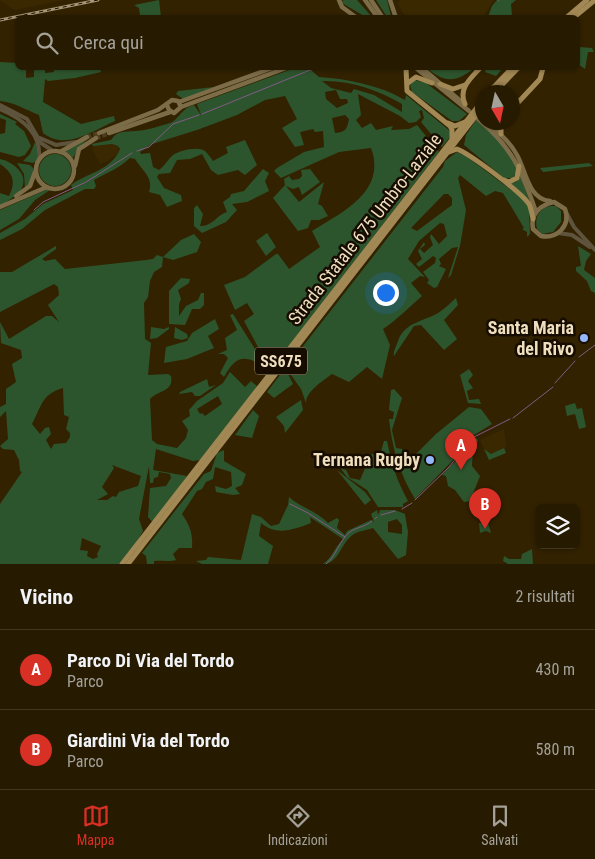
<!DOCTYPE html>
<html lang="it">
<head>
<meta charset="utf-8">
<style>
	body { margin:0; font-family:"Roboto Condensed",sans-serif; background:#2e230a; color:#f1f3f6 }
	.controls { position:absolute; right:15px; bottom:15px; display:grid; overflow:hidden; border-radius:8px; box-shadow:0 1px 4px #0004 }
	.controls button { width:45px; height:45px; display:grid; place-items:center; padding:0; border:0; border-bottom:1px solid #423822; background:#261a00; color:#f1f3f6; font:25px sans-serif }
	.compass { position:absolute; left:475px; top:85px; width:45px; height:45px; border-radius:50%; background:#261a00; box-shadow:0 1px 4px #0004; rotate:171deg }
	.you { position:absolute; left:385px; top:292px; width:18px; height:18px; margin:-12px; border:4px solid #fff; border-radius:50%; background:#1a73e8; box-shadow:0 0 0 8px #1a73e833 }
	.badge { display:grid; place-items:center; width:32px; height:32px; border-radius:50%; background:#d93025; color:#fff; font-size:16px; font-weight:700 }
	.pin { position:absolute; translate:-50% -41px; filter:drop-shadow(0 1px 2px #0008) }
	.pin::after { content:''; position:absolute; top:26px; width:18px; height:15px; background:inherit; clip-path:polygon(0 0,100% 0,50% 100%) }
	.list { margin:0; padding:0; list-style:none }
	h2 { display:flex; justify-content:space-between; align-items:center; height:65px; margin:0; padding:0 20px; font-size:21px }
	h2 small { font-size:16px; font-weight:400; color:#a4a199 }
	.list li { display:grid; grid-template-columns:32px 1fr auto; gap:15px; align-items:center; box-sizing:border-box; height:80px; padding:0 20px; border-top:1px solid #423822 }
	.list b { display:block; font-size:19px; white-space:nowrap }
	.list p { margin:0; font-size:16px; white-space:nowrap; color:#a4a199 }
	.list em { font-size:16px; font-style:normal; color:#a4a199 }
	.icon { flex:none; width:28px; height:28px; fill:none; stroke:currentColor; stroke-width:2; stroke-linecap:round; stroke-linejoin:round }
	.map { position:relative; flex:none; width:595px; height:564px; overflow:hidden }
	.search { position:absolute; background:#261a00; box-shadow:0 1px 4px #0004; left:15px; right:15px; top:15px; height:55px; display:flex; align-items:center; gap:12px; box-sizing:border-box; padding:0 18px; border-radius:8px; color:#a4a199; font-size:19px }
	.sheet { height:225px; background:#261a00 }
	nav { display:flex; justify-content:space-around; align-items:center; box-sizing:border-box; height:70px; border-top:1px solid #423822; background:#261a00; font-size:14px; color:#a4a199 }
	nav a { display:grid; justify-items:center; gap:2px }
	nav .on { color:#d93025 }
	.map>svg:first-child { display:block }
	.built { fill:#3a2800 }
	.green { fill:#2d552d; fill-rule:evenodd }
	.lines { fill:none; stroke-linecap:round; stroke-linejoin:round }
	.stream { stroke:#835b87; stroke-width:1 }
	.secondary-tunnel { stroke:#4e3e1d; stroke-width:4.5; stroke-dasharray:4.5 2; stroke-linecap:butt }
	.tertiary { stroke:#5e533c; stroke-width:4 }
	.secondary { stroke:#7d6c48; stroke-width:4.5 }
	.trunk { stroke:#a18854; stroke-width:5 }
	.rail-casing { stroke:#a69675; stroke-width:3 }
	.rail { stroke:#160d00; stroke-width:1; stroke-dasharray:4; stroke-linecap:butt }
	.poi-dot { fill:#94b7fd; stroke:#160d00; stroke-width:2 }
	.labels { text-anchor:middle; stroke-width:5; stroke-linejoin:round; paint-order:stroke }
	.shield { fill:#160d00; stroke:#afa086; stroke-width:1 }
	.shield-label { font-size:16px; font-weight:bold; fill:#f0dfbf }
	.street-label { font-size:18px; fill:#f0dfbf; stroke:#160d00 }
	.poi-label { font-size:18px; font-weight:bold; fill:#f0dfbf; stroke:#160d00; text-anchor:end }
</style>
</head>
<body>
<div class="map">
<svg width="595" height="564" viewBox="0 0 595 564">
	<rect width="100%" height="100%" fill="#322200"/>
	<g class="built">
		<path d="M 0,0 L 64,0 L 14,10 Z"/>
		<path d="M 400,0 L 494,0 L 482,18 L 405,17 L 398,4 Z"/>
		<path d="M 112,144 L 118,146 L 119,153 L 106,162 L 103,162 L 101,165 L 92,149 L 93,146 Z"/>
		<path d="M 504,429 L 506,446 L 499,452 L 491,454 L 484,449 L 480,440 Z"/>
	</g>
	<g class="green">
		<path d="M 159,0 L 161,17 L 140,15 L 139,8 L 134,5 Z"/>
		<path d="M 343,0 L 357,0 L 372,17 L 364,16 L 342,3 Z"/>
		<path d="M 376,0 L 387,0 L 391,16 L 387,17 Z"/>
		<path d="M 497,0 L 516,0 L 511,4 L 512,16 L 516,17 L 488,17 L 492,6 Z"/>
		<path d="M 579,47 L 592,48 L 594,52 L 588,52 L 585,69 L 578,64 Z"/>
		<path d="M 0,62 L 17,63 L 18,68 L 29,68 L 26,69 L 26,78 L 34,77 L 34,68 L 45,68 L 45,73 L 54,72 L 54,68 L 100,68 L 101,72 L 75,78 L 48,81 L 45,79 L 43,102 L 81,124 L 114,116 L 115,121 C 92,131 66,151 43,133 L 39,115 C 26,110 14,102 0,101 Z"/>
		<path d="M 295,68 L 312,68 L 312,71 L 319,77 C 348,79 379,85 405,100 L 406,95 L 450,131 L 450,137 L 442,147 L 421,122 L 424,118 L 422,110 L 419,111 L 421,117 L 416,122 L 409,123 L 400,116 L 358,94 L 361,115 L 356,120 L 362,128 L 371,123 L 376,130 L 393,126 L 391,130 L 409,129 L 417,125 L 439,152 L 279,359 L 258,347 L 244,321 L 254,314 L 247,303 L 235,310 L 224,285 L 245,277 L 276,254 L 278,254 L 289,269 L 320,247 L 312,231 C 343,212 387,191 371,148 L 339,152 L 281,178 L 274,171 L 277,168 L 304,152 L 324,147 L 323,131 L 315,132 L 313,129 L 300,132 L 304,145 L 295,147 L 282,128 L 297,119 L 285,96 L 265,100 L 237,115 L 197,130 L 152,144 L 140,152 L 141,154 L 150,153 L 153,167 L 159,170 C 165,166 168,159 173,155 C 180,150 198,146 205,151 C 208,154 211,158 213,161 L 228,153 L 226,147 L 245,140 L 257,165 L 245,175 L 238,170 L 218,175 L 211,170 L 202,154 L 190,159 L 177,160 L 170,173 L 159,174 L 157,177 L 164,188 L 181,195 L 182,201 L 167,207 L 160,195 L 149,192 C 154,177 142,171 135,159 L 130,158 C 118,169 108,172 94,180 L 96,186 L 94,189 L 85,189 L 45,210 L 22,229 L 0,240 L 0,233 L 25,219 L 43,204 L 73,190 L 71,185 C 87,173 112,170 120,149 L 118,146 L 112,144 L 93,146 L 92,144 L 111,140 C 117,130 125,132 135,131 C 145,131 160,126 170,123 C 180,119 180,109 194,105 L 201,115 L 197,104 ZM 322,81 C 350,80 378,90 402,104 L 402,112 L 374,95 L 354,89 L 351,93 L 331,88 ZM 336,90 L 340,99 L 347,99 L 348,103 L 337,108 L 326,99 L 325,92 ZM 345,115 L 349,119 C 347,129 346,132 335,133 L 332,118 Z"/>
		<path d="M 427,68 L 474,68 C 456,83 444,83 427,68 Z"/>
		<path d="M 486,68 L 503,68 L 496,76 L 485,72 Z"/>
		<path d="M 415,80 L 426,83 L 467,114 L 459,121 L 452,121 L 412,92 L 410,85 Z"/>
		<path d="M 214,87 L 183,99 L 176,94 L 178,91 Z"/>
		<path d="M 0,114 L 17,122 L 15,124 L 24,131 L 31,146 L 25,155 L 19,157 L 0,152 L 0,134 L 5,133 L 6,120 L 0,118 Z"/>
		<path d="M 476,120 C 492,133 512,150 517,171 L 513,178 L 504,178 L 464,145 L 466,135 Z"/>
		<path d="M 89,138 L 79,147 L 73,158 L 65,151 Z"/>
		<path d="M 35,142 L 38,149 L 37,161 L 33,163 L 23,161 L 30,154 Z"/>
		<path d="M 457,152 L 466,156 L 523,199 L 529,209 L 530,234 L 527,237 L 527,232 L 522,229 L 524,228 L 503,193 L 495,191 L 486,196 L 460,175 L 458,178 L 466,210 L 460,246 L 451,275 L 448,278 L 458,247 L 452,248 L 439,259 L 441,264 L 439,266 L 446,269 L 437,287 L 434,288 L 427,283 L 429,280 L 423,272 L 435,263 L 436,258 L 433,256 L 419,267 L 416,264 L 422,259 L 418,251 L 424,242 L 425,245 L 420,249 L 424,253 L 433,245 L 430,237 L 431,234 L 439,244 L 447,236 L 444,224 L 440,223 L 419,241 L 408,259 L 425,277 L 420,276 L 411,283 L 422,296 C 409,307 398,319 383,329 L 390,345 L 382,379 L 367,367 L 349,382 L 332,374 C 323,381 306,391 306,403 L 301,389 L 286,368 L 443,167 L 445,161 ZM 444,194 L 448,194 L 452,198 L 452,205 L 417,231 L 411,228 Z"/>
		<circle cx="55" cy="170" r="16"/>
		<path d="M 0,159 C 14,162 31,176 20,191 C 15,197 7,201 0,206 L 0,193 L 9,196 C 17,181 12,172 0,164 Z"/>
		<path d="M 17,163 L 30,165 L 34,169 L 30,184 L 25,188 L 24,174 Z"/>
		<path d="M 589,163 L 593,166 L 543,172 L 540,168 Z"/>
		<path d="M 263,169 L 269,173 L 265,181 L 269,191 L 247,202 L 232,204 L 237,210 L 226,222 L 202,233 L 194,226 L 194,208 L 197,205 L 203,214 L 200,226 C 214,226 216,215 227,212 L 223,202 L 230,197 L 231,194 L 244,191 Z"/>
		<path d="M 310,169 L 320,182 L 302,195 L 299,187 L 293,189 L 286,186 L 299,202 L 324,182 L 318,204 L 322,206 L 328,216 L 319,220 L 311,220 L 308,228 L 298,231 L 273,198 L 285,185 L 284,179 L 289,176 L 292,180 L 299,179 L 302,176 L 301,170 Z"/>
		<path d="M 521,176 L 530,203 L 509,184 L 516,182 Z"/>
		<path d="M 46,190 L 50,190 L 35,200 L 19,219 L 0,230 L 0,210 Z"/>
		<path d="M 550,206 L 556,206 L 561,211 L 561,222 L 553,232 L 542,234 L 537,229 C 534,217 539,209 550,206 Z"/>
		<path d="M 267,233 L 276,247 L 266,256 L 256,241 Z"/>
		<path d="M 194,234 L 201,242 L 197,252 L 173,260 L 163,257 L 162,267 L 154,272 L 150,281 L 148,297 L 144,303 L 145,339 L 151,343 L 148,375 L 168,374 L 171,376 C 174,392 159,390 150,399 L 152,440 L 157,444 L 177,448 L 186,438 L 188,430 L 182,421 L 190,416 L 189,410 L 197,401 L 223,383 L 230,372 L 245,387 L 251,381 L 258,387 L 200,460 L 193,461 L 156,449 L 153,470 L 187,476 L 154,524 L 148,517 L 150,488 L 166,486 L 171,478 L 170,474 L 159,472 L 158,477 L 154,478 L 153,483 L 150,483 L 149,466 L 139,519 L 143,531 L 134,547 L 119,564 L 0,564 L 0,504 L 22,472 L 20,471 L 19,460 L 14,450 L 3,449 L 0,446 L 8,439 L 6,411 L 0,417 L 0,407 L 6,404 L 6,389 L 16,382 L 12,364 L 22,358 L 21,350 L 1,343 L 0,322 L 9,339 L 46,316 L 52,316 L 59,322 L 48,305 L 59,295 L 58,287 L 54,284 L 0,312 L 0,272 L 12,272 L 56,246 L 56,249 L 42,259 L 45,261 L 55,259 L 65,269 L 146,260 L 153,259 L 157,255 L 163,257 L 181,240 ZM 63,388 L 64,415 L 69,417 L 66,429 L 70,433 L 70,437 L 66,443 L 54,444 L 51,449 L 46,440 L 51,434 L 49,427 L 45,428 L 40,434 L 32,424 C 41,408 41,394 63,388 ZM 218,396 L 222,404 L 205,416 L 202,413 L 200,414 L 197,409 ZM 112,465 L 141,476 L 138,486 L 119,492 L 116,497 L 113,496 L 107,500 L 97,500 L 108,494 L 102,487 L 114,468 ZM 82,538 L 101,546 L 97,554 L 98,557 L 93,559 L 87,556 L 88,551 L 80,550 Z"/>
		<path d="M 578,246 L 591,254 L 586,261 L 584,270 L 595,278 L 595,293 L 591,291 L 587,281 L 576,271 L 576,267 L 581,266 Z"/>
		<path d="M 181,278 L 190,279 L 189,283 L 178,290 L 181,299 L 179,304 L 179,316 L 186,306 L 198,300 L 201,293 L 204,293 L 204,305 L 200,309 L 192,309 L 185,325 L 169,324 L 169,291 Z"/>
		<path d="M 456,298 L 458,305 L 444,320 L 457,339 L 444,350 L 421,325 L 414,326 L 394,356 C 393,351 396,347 398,341 C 405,321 425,322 441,311 C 447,307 451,302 456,298 Z"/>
		<path d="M 233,314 L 255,349 L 274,364 L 270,369 C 247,357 238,351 224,377 L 220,373 L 228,358 L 224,354 L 218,354 L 227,350 L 225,338 L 237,330 L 230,315 Z"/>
		<path d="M 215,319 L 219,329 L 208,336 L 214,348 L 187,359 L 164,363 L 166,347 L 187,341 L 192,333 Z"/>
		<path d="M 151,327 L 164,329 L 169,327 L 169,329 L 157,338 L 150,339 Z"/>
		<path d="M 175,327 L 187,334 L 188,338 L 182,340 L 174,338 Z"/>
		<path d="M 469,369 L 473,375 L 468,381 L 473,388 L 467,391 L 469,400 L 479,399 L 481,404 L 468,403 L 460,375 Z"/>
		<path d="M 283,371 L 288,374 L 293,384 L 274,398 L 267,392 Z"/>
		<path d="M 207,379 L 209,387 L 216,385 L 200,396 L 195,396 L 192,392 L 179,394 L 180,392 Z"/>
		<path d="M 394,389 L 402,398 L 392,430 L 396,448 L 402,449 L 410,460 L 436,434 L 469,407 L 481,409 L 492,424 L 474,435 L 457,456 L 415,499 C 400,475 392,448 389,419 L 393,419 L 394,412 L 389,410 L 391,390 Z"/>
		<path d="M 301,400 L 303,410 L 285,433 L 284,426 L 276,417 Z"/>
		<path d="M 575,403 L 577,409 L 582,408 L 586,427 L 579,429 L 575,414 L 567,416 L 565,406 Z"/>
		<path d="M 253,410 L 259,416 L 252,438 L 235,435 Z"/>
		<path d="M 477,438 L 478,441 L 473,449 L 472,466 L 480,476 L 470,501 L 464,502 L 455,490 L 448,486 L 446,476 L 442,475 Z"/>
		<path d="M 384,441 L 387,441 C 392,465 396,479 408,501 L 403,504 L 403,507 L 378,507 L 367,490 L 347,477 L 336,462 L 338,456 L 343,469 L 346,470 L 350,478 L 360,480 L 367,464 L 353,465 L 350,460 L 368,454 L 380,455 Z"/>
		<path d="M 504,448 L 506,453 L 489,460 L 484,449 L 491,454 Z"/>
		<path d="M 224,450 L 224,461 L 246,474 L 242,485 L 235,488 L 240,494 L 233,495 L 216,492 L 215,486 L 226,489 L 232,486 L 231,472 L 215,467 L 213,479 L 206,482 L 202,489 L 197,491 L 182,514 C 190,526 193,533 192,548 L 179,548 L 173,554 L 176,560 C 168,562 161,560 154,561 L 154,564 L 147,564 L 146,556 L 142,553 L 204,474 L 211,471 L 217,453 Z"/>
		<path d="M 337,470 L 365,492 L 371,500 L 365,505 Z"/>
		<path d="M 289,497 C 300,507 318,512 328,523 L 337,518 L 339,520 L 337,528 L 345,535 L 347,531 L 371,520 L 374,522 L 371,514 L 377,510 L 378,515 L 380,510 L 395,510 L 405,514 L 408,532 L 406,555 L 398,559 L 373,528 C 367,530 359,531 354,534 C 340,543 339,564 323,564 C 332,558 335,547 343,539 L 310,517 L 311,523 C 292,530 277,536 261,523 L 259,536 L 273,546 L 268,564 L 202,564 L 196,561 L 206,560 L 208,557 L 241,560 L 252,514 L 261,517 L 271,526 L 279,524 L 288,505 ZM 397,519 L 402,525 L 402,534 L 388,532 L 388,522 Z"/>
		<path d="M 479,523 L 488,523 L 491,533 L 486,531 L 480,533 Z"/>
		<path d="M 532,549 L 533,564 L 508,564 L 503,561 L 504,556 L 509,559 L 521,559 L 522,554 Z"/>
	</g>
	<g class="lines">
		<g class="stream">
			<path d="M 498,0 L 499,0"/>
			<path d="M 202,114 L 315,68"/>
			<path d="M 137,151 L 149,147 L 173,124 L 199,115"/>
			<path d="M 34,210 L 43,202 L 86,182 L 132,153"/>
			<path d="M 579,357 L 595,345"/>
			<path d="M 555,383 L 575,361"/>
			<path d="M 513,418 L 553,387"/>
			<path d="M 415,500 L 449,467 L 472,438 L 510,419"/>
			<path d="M 290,504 L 308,513 L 345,537"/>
			<path d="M 402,509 L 412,503"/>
			<path d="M 381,515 L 395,511"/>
			<path d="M 375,519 L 377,517"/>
			<path d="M 326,564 C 335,558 340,539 350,532 C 357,527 365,527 372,521"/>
		</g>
		<g class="secondary-tunnel">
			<path d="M 87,137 L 99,133"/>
			<path d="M 96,138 L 109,133"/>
		</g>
		<g class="tertiary">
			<path d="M 0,105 L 27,119 L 41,143 L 53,151"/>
			<path d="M 0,109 C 22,118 42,134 39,160"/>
			<path d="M 40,138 L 56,145 L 76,142"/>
			<path d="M 567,214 L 574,227 L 595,250"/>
			<path d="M 558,233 L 572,235 L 590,247"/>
		</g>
		<g class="secondary">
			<path d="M 339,0 L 342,7 L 357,18"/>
			<path d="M 365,0 L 378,18"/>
			<path d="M 371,0 L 383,18"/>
			<path d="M 390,0 L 396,18"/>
			<path d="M 416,68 L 469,111"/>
			<path d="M 422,68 L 464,104"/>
			<path d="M 179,102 L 272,68"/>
			<path d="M 181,107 L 286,68"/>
			<path d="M 480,116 L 482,119"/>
			<path d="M 478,119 C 512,147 522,171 536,212"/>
			<path d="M 493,128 C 502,135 511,144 517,155 C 526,171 528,199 550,201"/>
			<path d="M 99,133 L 158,110 L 172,100 L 178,101 L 181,107 L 174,113 L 169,110 L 167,105"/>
			<path d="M 109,133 L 170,112"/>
			<circle cx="55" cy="170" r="19"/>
			<path d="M 60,152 L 87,137"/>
			<path d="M 75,166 L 79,149 L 96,138"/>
			<path d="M 16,196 L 30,186 L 35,172"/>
			<path d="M 554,202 L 565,209 C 571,226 557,239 541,236 L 533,229 C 530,214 540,205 554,202 Z"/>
			<path d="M 0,207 L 47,187"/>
		</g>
		<g class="trunk">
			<path d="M 566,18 L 587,0"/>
			<path d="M 573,18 L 595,0"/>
			<path d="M 406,68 L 407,91 L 450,126 L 452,130 L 452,138"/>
			<path d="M 408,83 L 416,77 L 432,83"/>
			<path d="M 440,84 L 453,89 L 465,85"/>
			<path d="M 489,92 L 512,68"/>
			<path d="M 495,92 L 518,68"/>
			<path d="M 465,104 C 458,89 470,79 480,68"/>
			<path d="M 512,109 L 540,79 L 543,68"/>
			<path d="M 489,122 L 493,124 L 500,123"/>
			<path d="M 501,122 L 501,134"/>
			<path d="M 448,123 L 455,126 L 465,122"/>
			<path d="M 449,152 L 457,149 C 470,154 521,192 529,204 C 531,208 532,214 533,219"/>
			<path d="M 504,180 L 509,182 L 517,178 L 519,166"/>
			<path d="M 122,564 L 482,101"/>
			<path d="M 128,564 L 482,108"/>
		</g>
		<g class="rail-casing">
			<path id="rail" d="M 0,20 L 98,0"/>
		</g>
		<use href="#rail" class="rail"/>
	</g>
	<g class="poi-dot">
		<circle cx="584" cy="338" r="5"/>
		<circle cx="430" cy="460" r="5"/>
	</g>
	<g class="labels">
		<rect class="shield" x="255" y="347.5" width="52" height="27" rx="4"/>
		<g class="shield-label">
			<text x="281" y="367">SS675</text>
		</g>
		<g class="street-label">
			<text transform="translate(365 229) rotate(-52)" y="6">Strada Statale 675 Umbro-Laziale</text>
		</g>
		<g class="poi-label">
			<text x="574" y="334">Santa Maria<tspan x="574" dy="21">del Rivo</tspan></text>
			<text x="420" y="466">Ternana Rugby</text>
		</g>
	</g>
</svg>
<div class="controls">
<button><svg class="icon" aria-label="layers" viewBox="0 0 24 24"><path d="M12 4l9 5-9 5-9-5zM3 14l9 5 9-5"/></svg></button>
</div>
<svg class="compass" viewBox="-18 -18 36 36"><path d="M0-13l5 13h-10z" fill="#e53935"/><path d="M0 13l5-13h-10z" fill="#a4a199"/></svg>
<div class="you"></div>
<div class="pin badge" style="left:461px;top:470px">A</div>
<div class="pin badge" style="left:485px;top:529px">B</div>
<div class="search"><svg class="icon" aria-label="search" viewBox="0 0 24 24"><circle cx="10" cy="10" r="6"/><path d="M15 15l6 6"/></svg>Cerca qui</div>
</div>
<section class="sheet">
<h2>Vicino<small>2 risultati</small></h2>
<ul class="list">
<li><span class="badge">A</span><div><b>Parco Di Via del Tordo</b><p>Parco</p></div><em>430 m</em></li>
<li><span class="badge">B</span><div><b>Giardini Via del Tordo</b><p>Parco</p></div><em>580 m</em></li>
</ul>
</section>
<nav>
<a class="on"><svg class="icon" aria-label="map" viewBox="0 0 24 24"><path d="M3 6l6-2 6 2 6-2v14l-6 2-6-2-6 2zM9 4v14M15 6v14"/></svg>Mappa</a>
<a><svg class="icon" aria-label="directions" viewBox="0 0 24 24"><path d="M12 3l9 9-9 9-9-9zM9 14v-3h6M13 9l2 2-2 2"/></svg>Indicazioni</a>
<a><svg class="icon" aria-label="saved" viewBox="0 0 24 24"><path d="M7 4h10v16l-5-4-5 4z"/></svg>Salvati</a>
</nav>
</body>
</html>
